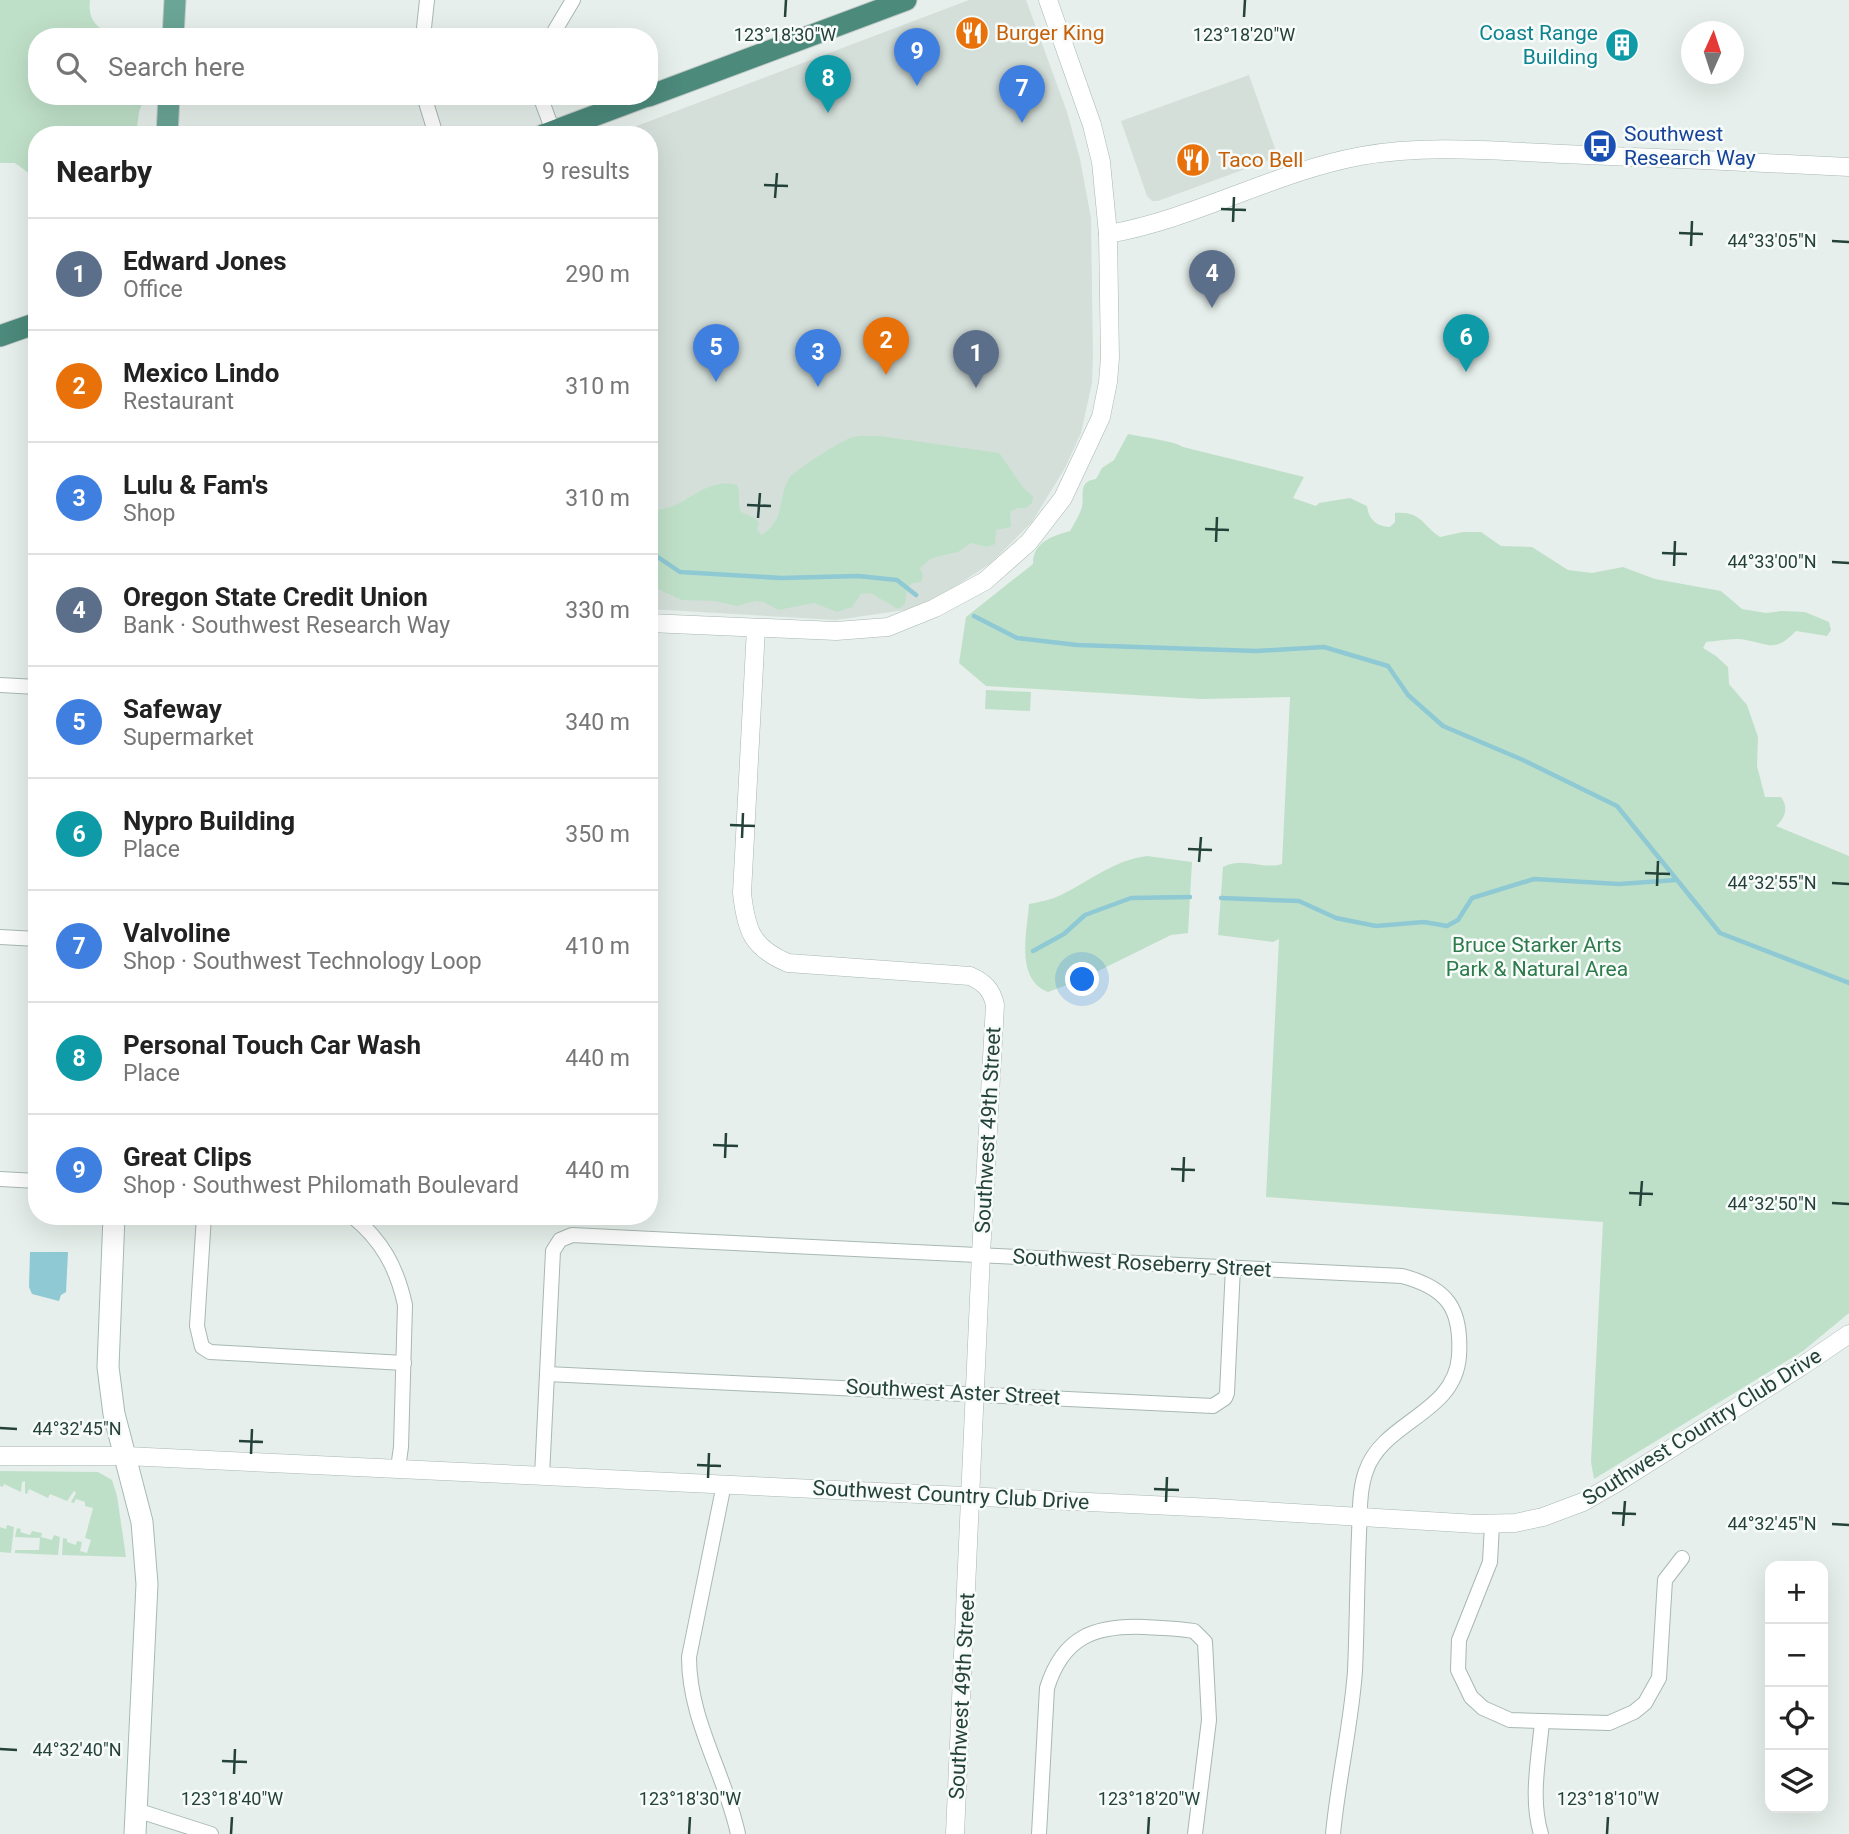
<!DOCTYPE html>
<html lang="en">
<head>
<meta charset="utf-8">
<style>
	body { margin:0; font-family:Roboto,sans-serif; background:#f2f2f2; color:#222 }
	.controls { position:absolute; right:21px; bottom:21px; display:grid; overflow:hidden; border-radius:14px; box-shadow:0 7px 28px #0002 }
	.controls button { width:63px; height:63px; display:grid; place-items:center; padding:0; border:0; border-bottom:2px solid #e0e0e0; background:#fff; color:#222; font:35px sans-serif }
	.compass { position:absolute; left:1681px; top:21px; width:63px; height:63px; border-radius:50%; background:#fff; box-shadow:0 7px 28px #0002; rotate:3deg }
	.you { position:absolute; left:1083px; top:980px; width:24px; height:24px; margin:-18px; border:5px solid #fff; border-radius:50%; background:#1a73e8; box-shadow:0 0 0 10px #1a73e833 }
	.badge { display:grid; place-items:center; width:46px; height:46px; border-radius:50%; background:#db2777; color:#fff; font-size:23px; font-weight:700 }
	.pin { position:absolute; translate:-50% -58px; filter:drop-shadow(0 2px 4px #0008) }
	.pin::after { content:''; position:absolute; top:37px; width:24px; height:21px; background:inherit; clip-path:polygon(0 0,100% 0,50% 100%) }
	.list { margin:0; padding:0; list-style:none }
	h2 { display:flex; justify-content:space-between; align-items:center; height:91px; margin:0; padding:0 28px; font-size:30px }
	h2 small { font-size:23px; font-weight:400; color:#767676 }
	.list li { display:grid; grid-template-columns:46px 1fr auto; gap:21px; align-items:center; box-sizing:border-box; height:112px; padding:0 28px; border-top:2px solid #e0e0e0 }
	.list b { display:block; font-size:26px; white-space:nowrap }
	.list p { margin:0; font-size:23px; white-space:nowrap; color:#767676 }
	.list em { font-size:23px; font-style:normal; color:#767676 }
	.icon { flex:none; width:38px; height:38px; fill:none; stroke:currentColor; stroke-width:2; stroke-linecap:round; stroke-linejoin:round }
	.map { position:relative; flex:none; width:1849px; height:1834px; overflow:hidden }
	.search { position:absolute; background:#fff; box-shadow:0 7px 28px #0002; left:28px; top:28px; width:630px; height:77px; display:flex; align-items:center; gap:18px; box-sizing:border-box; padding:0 24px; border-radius:28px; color:#767676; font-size:26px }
	.panel { position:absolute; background:#fff; box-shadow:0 7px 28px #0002; left:28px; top:126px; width:630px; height:1099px; border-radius:28px }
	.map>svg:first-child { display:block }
	.built { fill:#d4dfda }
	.green { fill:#bfe0c8 }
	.water { fill:#8ec9d4 }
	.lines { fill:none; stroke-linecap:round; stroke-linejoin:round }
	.stream { stroke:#8ec9d4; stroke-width:4.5 }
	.minor-casing { stroke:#a8b8b2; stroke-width:16 }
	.tertiary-casing { stroke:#a8b8b2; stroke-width:19 }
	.secondary-casing { stroke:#a4bbb3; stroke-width:23 }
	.primary-casing { stroke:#c2cac8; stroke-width:23 }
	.trunk-casing { stroke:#c2cac8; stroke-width:23 }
	.minor { stroke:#fff; stroke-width:14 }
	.tertiary { stroke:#fff; stroke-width:18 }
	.secondary { stroke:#fff; stroke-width:21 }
	.primary { stroke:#6aa596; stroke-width:21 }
	.trunk { stroke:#4c8a7c; stroke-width:21 }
	.ticks { fill:none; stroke:#24423a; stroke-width:2.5 }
	.labels { text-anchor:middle; stroke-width:5; stroke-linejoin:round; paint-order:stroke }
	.food-label { font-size:21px; fill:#c56008; stroke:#f7fbf9; text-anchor:start }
	.culture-label { font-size:21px; fill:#0d838f; stroke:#f7fbf9; text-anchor:end }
	.transit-label { font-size:21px; fill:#164399; stroke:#f7fbf9; text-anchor:start }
	.park-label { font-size:21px; fill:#2d7a4b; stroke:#f7fbf9 }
	.street-label { font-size:21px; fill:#24423a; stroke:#f7fbf9 }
	.ticks-label { font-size:18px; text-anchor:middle; fill:#24423a; stroke:#f7fbf9; stroke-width:5; stroke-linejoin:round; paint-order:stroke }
</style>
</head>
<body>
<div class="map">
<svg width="1849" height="1834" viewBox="0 0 1849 1834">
	<rect width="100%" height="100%" fill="#e6efeb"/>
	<g class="built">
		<path d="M 969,0 L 1026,0 L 1067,112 L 1080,159 L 1091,218 L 1093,357 L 1092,383 L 1081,433 L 1065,468 L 1032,522 L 991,563 L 944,594 L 905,610 L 836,620 L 649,609 L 649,135 L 613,135 Z"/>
		<path d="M 1249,75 L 1277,154 L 1272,155 L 1267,161 L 1158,201 L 1152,201 L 1147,196 L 1121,121 Z"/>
	</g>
	<g class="green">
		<path d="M 0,0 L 90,0 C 87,26 103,32 126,37 L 37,37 L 37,96 L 145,96 L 139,112 L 136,135 L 37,135 L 37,179 L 15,163 L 0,163 Z"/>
		<path d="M 1128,434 C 1142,437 1174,441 1183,447 L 1304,477 L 1293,498 L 1316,506 L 1319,503 L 1350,498 L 1367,506 C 1369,520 1376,526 1390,527 L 1395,522 L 1395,513 C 1421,511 1421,524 1440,537 L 1463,532 L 1481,532 L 1501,546 L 1532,547 L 1568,570 L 1592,573 L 1623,567 L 1655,579 L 1721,591 L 1742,609 L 1766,613 L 1781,611 L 1805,612 L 1829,622 L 1831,630 L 1827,636 L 1796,631 C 1775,652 1772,645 1746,640 C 1734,637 1719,641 1706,642 L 1703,648 L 1716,656 L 1728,667 L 1729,684 L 1747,705 L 1758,737 L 1757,766 L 1765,797 L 1781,797 C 1789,808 1785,818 1776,826 L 1849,856 L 1849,1313 L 1803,1351 L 1594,1479 L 1591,1462 L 1603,1222 L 1266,1197 L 1279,939 L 1273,942 L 1218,935 L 1223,867 C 1242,856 1263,870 1282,864 L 1290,697 L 1201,699 L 986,686 L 959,663 L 966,617 L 1033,564 C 1033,542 1052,536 1070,531 C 1074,524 1078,517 1081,510 C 1086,496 1076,482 1096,479 L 1102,468 L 1114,460 Z"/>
		<path d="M 880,436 L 999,453 C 1008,464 1022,490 1033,496 L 1032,503 L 1026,508 L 1018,508 L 1010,512 L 1011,527 L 996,530 L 995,544 L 987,547 L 971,543 L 958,552 L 932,558 L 920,568 L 923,575 L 921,582 L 913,583 L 907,588 L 905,604 L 898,609 L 870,593 L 861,594 L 852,607 L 837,612 L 814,603 L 778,610 L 764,602 L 755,601 L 737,606 L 714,601 L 682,600 L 649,585 L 649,509 C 682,515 702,475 737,485 C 742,495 736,502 741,512 L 753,517 L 759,522 L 757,529 L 761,535 C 786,520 777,500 789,478 C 794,471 843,439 853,437 C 861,435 871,436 880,436 Z"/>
		<path d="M 986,690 L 1031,692 L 1030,711 L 985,709 Z"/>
		<path d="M 1147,856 L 1192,862 L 1188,933 L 1171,935 L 1080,980 L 1048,992 C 1015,979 1027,933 1029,904 C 1039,902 1051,900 1061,895 C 1090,881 1114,860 1147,856 Z"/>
		<path d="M 0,1471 L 98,1472 L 112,1480 L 117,1496 L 126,1557 L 62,1555 L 63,1538 L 67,1539 L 67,1542 L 76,1545 L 77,1541 L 82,1542 L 80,1551 L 87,1553 L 91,1540 L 85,1538 L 93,1508 L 85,1506 L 85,1502 L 76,1499 L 74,1503 L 71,1502 L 76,1493 L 74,1491 L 67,1501 L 50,1494 L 48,1498 L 29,1489 L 27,1494 L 25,1493 L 25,1481 L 22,1482 L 21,1492 L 4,1484 L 3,1487 L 0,1486 Z"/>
		<path d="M 7,1525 L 14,1527 L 11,1553 L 0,1552 L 0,1527 L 6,1529 Z"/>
		<path d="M 17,1528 L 21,1529 L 20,1532 L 30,1535 L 32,1531 L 42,1533 L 41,1537 L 52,1540 L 54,1535 L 60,1537 L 58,1555 L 15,1553 L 15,1550 L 39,1550 L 40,1538 L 15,1537 Z"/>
	</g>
	<path class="water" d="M 30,1252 L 68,1252 L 66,1292 L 61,1295 L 59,1301 L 32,1294 L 29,1287 Z"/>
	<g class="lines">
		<g class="stream">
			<path d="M 649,551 L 680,572 L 781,578 L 858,576 L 897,580 L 916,595"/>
			<path d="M 974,616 L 1017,638 L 1077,645 L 1257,651 L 1324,647 L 1388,666 L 1408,695 L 1443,726 L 1523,760 L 1617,806 L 1720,933 L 1849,983"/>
			<path d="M 1221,898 L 1299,901 L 1336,918 L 1376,926 L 1424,922 L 1447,926 L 1458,920 L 1472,898 L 1534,879 L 1619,884 L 1676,880"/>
			<path d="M 1033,951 L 1064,934 L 1085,915 L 1131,898 L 1190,897"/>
		</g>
		<g class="minor-casing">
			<g id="minor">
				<path d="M 423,37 L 427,0"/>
				<path d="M 551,37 L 573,0"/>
				<path d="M 424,96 L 436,135"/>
				<path d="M 540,96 L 553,131"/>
				<path d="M 0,685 L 37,687"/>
				<path d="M 0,937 L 37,939"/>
				<path d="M 0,1179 L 37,1181"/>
				<path d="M 204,1216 L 197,1326 L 202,1347 L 210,1352 L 404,1363"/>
				<path d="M 352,1216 C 382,1240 397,1268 405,1305 L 401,1447 L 398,1468"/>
				<path d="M 547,1374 L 1213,1406 L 1225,1398 L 1227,1393 L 1233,1267"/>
				<path d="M 542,1476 L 553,1251 L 560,1240 L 572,1235 L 1402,1276 C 1447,1288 1462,1308 1459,1356 C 1455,1414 1383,1421 1366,1471 C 1359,1490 1360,1513 1359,1534 C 1357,1580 1357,1626 1355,1671 C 1351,1726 1338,1780 1333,1834"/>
				<path d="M 724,1484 L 689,1657 C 689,1721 725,1773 738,1834"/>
				<path d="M 1492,1524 L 1490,1562 L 1459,1640 L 1458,1670 L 1471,1697 L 1483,1708 L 1510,1720 L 1609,1723 L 1634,1712 L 1645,1703 L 1659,1678 L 1665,1580 L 1682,1558"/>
				<path d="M 136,1810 L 211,1834"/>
				<path d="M 1039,1834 L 1047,1688 C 1063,1637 1094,1625 1145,1627 C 1161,1628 1178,1628 1194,1631 L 1205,1642 L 1209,1720 L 1195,1834"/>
				<path d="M 1541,1834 C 1530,1798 1539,1758 1542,1721"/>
			</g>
		</g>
		<g class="tertiary-casing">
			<g id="tertiary">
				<path d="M 1108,234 C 1195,219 1274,172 1361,156 C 1427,144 1496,151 1563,154 C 1658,158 1754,162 1849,167"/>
				<path d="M 649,623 L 836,631 L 888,627 L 935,608 L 985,581 L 1029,542 L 1063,498 L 1101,417 L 1108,382 L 1110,358 L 1108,234 L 1101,162 L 1092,125 L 1048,0"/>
				<path d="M 756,628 L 742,893 C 746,930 752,948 788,963 L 970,976 C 984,982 992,990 995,1005 L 981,1254 L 955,1834"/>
				<path d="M 0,1456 L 126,1456 L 1214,1508 L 1477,1524 L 1515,1523 L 1543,1517 L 1583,1502 L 1618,1482 L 1802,1366 L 1849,1334"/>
			</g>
		</g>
		<g class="secondary-casing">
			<path id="secondary" d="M 114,1216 L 108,1367 L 114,1414 L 142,1522 L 147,1584 L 135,1834"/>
		</g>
		<g class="primary-casing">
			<g id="primary">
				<path d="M 173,37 L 175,0"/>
				<path d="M 167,135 L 169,96"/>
			</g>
		</g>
		<g class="trunk-casing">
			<g id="trunk">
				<path d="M 649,96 L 906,0"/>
				<path d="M 543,135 L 647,96"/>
				<path d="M 0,336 L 37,323"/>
			</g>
		</g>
		<use href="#minor" class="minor"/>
		<use href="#tertiary" class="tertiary"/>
		<use href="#secondary" class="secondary"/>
		<use href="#primary" class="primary"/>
		<use href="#trunk" class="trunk"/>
	</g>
	<path class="ticks" d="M 785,17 L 786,0M 1244,17 L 1245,0M 764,185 L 788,186M 775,198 L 777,173M 1221,209 L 1246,210M 1233,222 L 1234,197M 1679,233 L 1703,234M 1832,241 L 1849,242M 1691,246 L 1692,221M 747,505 L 771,506M 758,518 L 760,493M 1205,529 L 1229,530M 1216,542 L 1217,517M 1662,553 L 1687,554M 1832,562 L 1849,563M 1674,566 L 1675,541M 730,825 L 755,826M 742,838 L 743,813M 1188,849 L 1212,850M 1199,862 L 1201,837M 1645,873 L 1670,874M 1832,883 L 1849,884M 1657,886 L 1658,861M 713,1145 L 738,1146M 725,1158 L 726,1133M 1171,1169 L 1195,1170M 1183,1182 L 1184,1157M 1629,1193 L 1653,1194M 1832,1203 L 1849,1204M 1640,1206 L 1642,1181M 0,1428 L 17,1429M 239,1441 L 263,1442M 251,1454 L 252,1429M 697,1465 L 721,1466M 708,1478 L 709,1453M 1154,1489 L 1179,1490M 1166,1502 L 1167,1477M 1612,1513 L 1636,1514M 1832,1524 L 1849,1525M 1623,1526 L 1625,1501M 0,1749 L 17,1750M 222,1761 L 247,1762M 234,1774 L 235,1749M 231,1834 L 232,1817M 689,1834 L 690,1817M 1148,1834 L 1149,1817M 1607,1834 L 1608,1817"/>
	<defs>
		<g id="restaurant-disc" transform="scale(1.75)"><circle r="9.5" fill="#e8710a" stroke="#f7fbf9"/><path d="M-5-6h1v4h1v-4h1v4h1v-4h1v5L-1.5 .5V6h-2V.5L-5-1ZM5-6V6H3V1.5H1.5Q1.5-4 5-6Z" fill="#fff"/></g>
		<g id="building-disc" transform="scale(1.75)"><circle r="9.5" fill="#0f9aa8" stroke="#f7fbf9"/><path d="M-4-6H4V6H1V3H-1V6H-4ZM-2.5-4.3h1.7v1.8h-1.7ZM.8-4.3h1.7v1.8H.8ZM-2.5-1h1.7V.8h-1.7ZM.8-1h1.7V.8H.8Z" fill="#fff"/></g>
		<g id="bus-disc" transform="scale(1.75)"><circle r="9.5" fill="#1a4fb4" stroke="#f7fbf9"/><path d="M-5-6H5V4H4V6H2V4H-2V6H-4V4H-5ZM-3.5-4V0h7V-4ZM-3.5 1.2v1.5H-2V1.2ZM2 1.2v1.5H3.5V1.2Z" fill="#fff"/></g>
	</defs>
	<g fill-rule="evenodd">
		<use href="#restaurant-disc" x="972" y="33"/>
		<use href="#building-disc" x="1622" y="45"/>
		<use href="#bus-disc" x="1600" y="146"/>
		<use href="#restaurant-disc" x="1193" y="160"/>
	</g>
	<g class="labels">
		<g class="food-label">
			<text x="996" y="40">Burger King</text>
			<text x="1218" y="167">Taco Bell</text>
		</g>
		<g class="culture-label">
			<text x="1598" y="40">Coast Range<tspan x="1598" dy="24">Building</tspan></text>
		</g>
		<g class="transit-label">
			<text x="1624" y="141">Southwest<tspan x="1624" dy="24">Research Way</tspan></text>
		</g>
		<g class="park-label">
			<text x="1537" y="952">Bruce Starker Arts<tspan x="1537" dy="24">Park &amp; Natural Area</tspan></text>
		</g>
		<g class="street-label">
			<text transform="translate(988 1130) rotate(-87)" y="7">Southwest 49th Street</text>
			<text transform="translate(1142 1263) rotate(3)" y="7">Southwest Roseberry Street</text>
			<text transform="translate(953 1392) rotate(3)" y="7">Southwest Aster Street</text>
			<text transform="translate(1702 1427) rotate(-32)" y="7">Southwest Country Club Drive</text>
			<text transform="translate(951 1495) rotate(3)" y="7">Southwest Country Club Drive</text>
			<text transform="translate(962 1696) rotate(-87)" y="7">Southwest 49th Street</text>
		</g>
	</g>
	<g class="ticks-label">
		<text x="785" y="41">123°18'30"W</text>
		<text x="1244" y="41">123°18'20"W</text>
		<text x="1772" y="247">44°33'05"N</text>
		<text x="1772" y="568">44°33'00"N</text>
		<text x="1772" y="889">44°32'55"N</text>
		<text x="1772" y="1210">44°32'50"N</text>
		<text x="77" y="1435">44°32'45"N</text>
		<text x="1772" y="1530">44°32'45"N</text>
		<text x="77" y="1756">44°32'40"N</text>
		<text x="232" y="1805">123°18'40"W</text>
		<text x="690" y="1805">123°18'30"W</text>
		<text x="1149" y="1805">123°18'20"W</text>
		<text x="1608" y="1805">123°18'10"W</text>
	</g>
</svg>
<div class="controls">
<button>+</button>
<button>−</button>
<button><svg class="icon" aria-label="locate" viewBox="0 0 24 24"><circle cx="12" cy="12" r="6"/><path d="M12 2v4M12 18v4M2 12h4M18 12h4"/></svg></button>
<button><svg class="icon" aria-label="layers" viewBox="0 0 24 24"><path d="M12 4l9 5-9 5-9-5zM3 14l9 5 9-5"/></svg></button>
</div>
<svg class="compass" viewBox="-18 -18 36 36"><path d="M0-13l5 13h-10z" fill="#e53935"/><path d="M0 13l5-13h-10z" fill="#767676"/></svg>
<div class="you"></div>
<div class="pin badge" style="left:976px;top:388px;background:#5c6f8a">1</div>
<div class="pin badge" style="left:886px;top:375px;background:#e8710a">2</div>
<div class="pin badge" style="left:818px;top:387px;background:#3f7fe0">3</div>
<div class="pin badge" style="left:1212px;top:308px;background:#5c6f8a">4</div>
<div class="pin badge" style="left:716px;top:382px;background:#3f7fe0">5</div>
<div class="pin badge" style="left:1466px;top:372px;background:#0f9aa8">6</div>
<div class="pin badge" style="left:1022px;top:123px;background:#3f7fe0">7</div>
<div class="pin badge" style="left:828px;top:113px;background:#0f9aa8">8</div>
<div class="pin badge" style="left:917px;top:86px;background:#3f7fe0">9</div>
<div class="search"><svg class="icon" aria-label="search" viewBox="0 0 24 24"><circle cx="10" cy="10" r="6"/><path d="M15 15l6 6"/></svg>Search here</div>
<section class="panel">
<h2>Nearby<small>9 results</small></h2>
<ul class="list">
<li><span class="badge" style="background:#5c6f8a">1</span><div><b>Edward Jones</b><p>Office</p></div><em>290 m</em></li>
<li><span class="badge" style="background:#e8710a">2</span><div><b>Mexico Lindo</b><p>Restaurant</p></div><em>310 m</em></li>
<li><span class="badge" style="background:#3f7fe0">3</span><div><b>Lulu &amp; Fam's</b><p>Shop</p></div><em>310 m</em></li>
<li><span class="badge" style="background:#5c6f8a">4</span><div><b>Oregon State Credit Union</b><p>Bank · Southwest Research Way</p></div><em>330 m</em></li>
<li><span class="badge" style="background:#3f7fe0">5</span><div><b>Safeway</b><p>Supermarket</p></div><em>340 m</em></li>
<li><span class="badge" style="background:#0f9aa8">6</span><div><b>Nypro Building</b><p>Place</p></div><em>350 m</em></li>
<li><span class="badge" style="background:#3f7fe0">7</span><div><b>Valvoline</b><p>Shop · Southwest Technology Loop</p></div><em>410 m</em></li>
<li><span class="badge" style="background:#0f9aa8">8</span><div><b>Personal Touch Car Wash</b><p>Place</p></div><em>440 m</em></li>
<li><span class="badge" style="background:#3f7fe0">9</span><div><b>Great Clips</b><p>Shop · Southwest Philomath Boulevard</p></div><em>440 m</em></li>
</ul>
</section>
</div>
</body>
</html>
